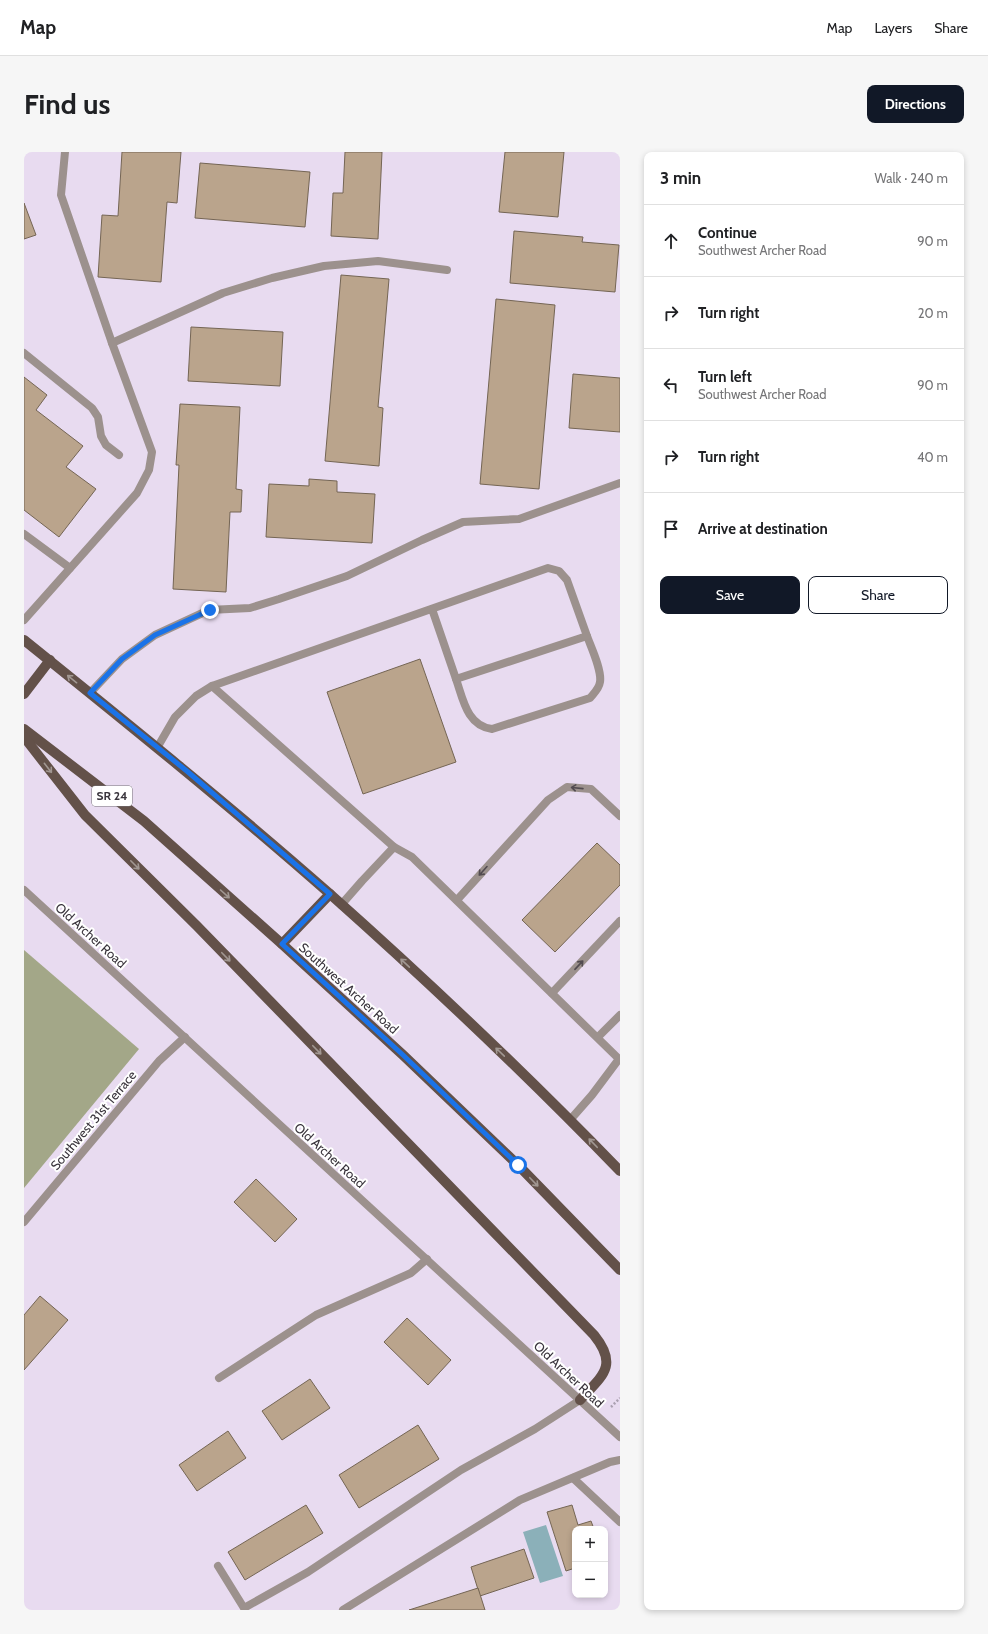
<!DOCTYPE html>
<html lang="en">
<head>
<meta charset="utf-8">
<style>
	body { margin:0; font-family:Cabin,sans-serif; background:#f6f6f6; color:#202124 }
	.controls { position:absolute; right:12px; bottom:12px; display:grid; overflow:hidden; border-radius:8px; box-shadow:0 2px 6px #0003 }
	.controls button { width:36px; height:36px; display:grid; place-items:center; padding:0; border:0; border-bottom:1px solid #e0e0e0; background:#fff; color:#202124; font:20px sans-serif }
	.stop { position:absolute; width:12px; height:12px; margin:-9px; border:3px solid #1a73e8; border-radius:50%; background:#fff }
	.stop.end { background:#1a73e8; border-color:#fff; box-shadow:0 1px 4px #0008 }
	.list { margin:0; padding:0; list-style:none }
	h2 { display:flex; justify-content:space-between; align-items:center; height:52px; margin:0; padding:0 16px; font-size:17px }
	h2 small { font-size:13px; font-weight:400; color:#757577 }
	.list li { display:grid; grid-template-columns:26px 1fr auto; gap:12px; align-items:center; box-sizing:border-box; height:72px; padding:0 16px; border-top:1px solid #e0e0e0 }
	.list b { display:block; font-size:15px; white-space:nowrap }
	.list p { margin:0; font-size:13px; white-space:nowrap; color:#757577 }
	.list em { font-size:13px; font-style:normal; color:#757577 }
	.actions { display:flex; gap:8px; padding:12px 16px }
	.actions a { flex:1; padding:9px 0; border:1px solid #111827; border-radius:8px; text-align:center; font-size:14px; color:#111827 }
	.actions .main { background:#111827; color:#fff }
	.icon { flex:none; width:22px; height:22px; fill:none; stroke:currentColor; stroke-width:2; stroke-linecap:round; stroke-linejoin:round }
	.map { position:relative; flex:none; width:596px; height:1458px; overflow:hidden; border-radius:8px }
	header { display:flex; align-items:center; gap:24px; box-sizing:border-box; height:56px; padding:0 20px; background:#fff; border-bottom:1px solid #e0e0e0 }
	header strong { font-size:19px }
	nav { display:flex; gap:22px; margin-inline-start:auto; font-size:14px }
	.intro { display:flex; align-items:center; justify-content:space-between; box-sizing:border-box; height:96px; padding:0 24px }
	h1 { margin:0; font-size:28px }
	.button { padding:10px 18px; border-radius:8px; background:#111827; color:#fff; font-size:14px; font-weight:700 }
	main { display:flex; gap:24px; padding:0 24px }
	aside { flex:1; background:#fff; border-radius:8px; box-shadow:0 2px 6px #0003 }
	.map>svg:first-child { display:block }
	.forest { fill:#a3a788 }
	.water { fill:#8bb0b9 }
	.building { fill:#baa48c; stroke:#746554 }
	.lines { fill:none; stroke-linecap:round; stroke-linejoin:round }
	.path { stroke:#aaa0b0; stroke-width:2.5; stroke-dasharray:2 2; stroke-linecap:butt }
	.service { stroke:#9c918d; stroke-width:8 }
	.minor { stroke:#9c918d; stroke-width:8 }
	.tertiary { stroke:#9c918d; stroke-width:8 }
	.primary { stroke:#635149; stroke-width:10 }
	.oneway { stroke:#a19792 }
	.oneway2 { stroke:#524b50 }
	.route { stroke:#1a73e8; stroke-width:5 }
	.labels { text-anchor:middle; stroke-width:4; stroke-linejoin:round; paint-order:stroke }
	.shield { fill:#fff; stroke:#747176; stroke-width:1 }
	.shield-label { font-size:12px; font-weight:bold; fill:#39343c }
	.street-label { font-size:13px; fill:#39343c; stroke:#fff }
</style>
</head>
<body>
<header>
<strong>Map</strong>
<nav><a>Map</a><a>Layers</a><a>Share</a></nav>
</header>
<div class="intro"><h1>Find us</h1><a class="button">Directions</a></div>
<main>
<div class="map">
<svg width="596" height="1458" viewBox="0 0 596 1458">
	<rect width="100%" height="100%" fill="#e8dbf0"/>
	<path class="forest" d="M 0,798 L 115,897 L 0,1036 Z"/>
	<path class="water" d="M 522,1373 L 539,1424 L 516,1431 L 499,1380 Z"/>
	<g class="building">
		<path d="M 98,0 L 157,0 L 153,51 L 143,50 L 137,130 L 74,125 L 78,63 L 94,64 Z"/>
		<path d="M 321,0 L 358,0 L 354,87 L 307,84 L 309,41 L 319,41 Z"/>
		<path d="M 481,0 L 540,0 L 534,65 L 475,60 Z"/>
		<path d="M 176,11 L 286,20 L 281,75 L 171,66 Z"/>
		<path d="M 0,51 L 12,83 L 0,87 Z"/>
		<path d="M 490,79 L 559,85 L 558,90 L 595,93 L 591,140 L 486,131 Z"/>
		<path d="M 317,123 L 365,127 L 354,255 L 359,256 L 355,314 L 301,309 Z"/>
		<path d="M 472,147 L 531,153 L 515,337 L 456,332 Z"/>
		<path d="M 167,175 L 259,180 L 256,234 L 164,229 Z"/>
		<path d="M 549,222 L 596,226 L 596,280 L 545,276 Z"/>
		<path d="M 0,225 L 23,243 L 12,258 L 59,294 L 42,315 L 72,337 L 35,385 L 0,358 Z"/>
		<path d="M 156,252 L 216,255 L 212,337 L 218,338 L 217,360 L 206,360 L 202,440 L 149,437 L 155,313 L 152,313 Z"/>
		<path d="M 285,327 L 313,329 L 313,340 L 351,342 L 348,391 L 242,385 L 245,332 L 285,334 Z"/>
		<path d="M 396,507 L 432,610 L 339,642 L 303,540 Z"/>
		<path d="M 573,691 L 596,713 L 596,733 L 531,800 L 498,768 Z"/>
		<path d="M 232,1027 L 273,1067 L 251,1090 L 210,1050 Z"/>
		<path d="M 16,1144 L 44,1168 L 0,1218 L 0,1163 Z"/>
		<path d="M 383,1166 L 427,1208 L 404,1233 L 360,1190 Z"/>
		<path d="M 286,1227 L 306,1256 L 258,1288 L 238,1259 Z"/>
		<path d="M 394,1273 L 415,1307 L 335,1356 L 315,1323 Z"/>
		<path d="M 204,1279 L 222,1306 L 173,1339 L 155,1313 Z"/>
		<path d="M 282,1353 L 299,1381 L 221,1428 L 204,1400 Z"/>
		<path d="M 548,1353 L 554,1373 L 567,1369 L 570,1377 L 551,1377 L 551,1416 L 542,1419 L 523,1360 Z"/>
		<path d="M 500,1397 L 510,1426 L 456,1444 L 447,1415 Z"/>
		<path d="M 454,1436 L 461,1458 L 385,1458 Z"/>
	</g>
	<g class="lines">
		<path class="path" d="M 587,1255 L 596,1246"/>
		<g class="service">
			<path d="M 88,191 L 199,141 L 248,126 L 300,114 L 354,109 L 423,118"/>
			<path d="M 0,201 L 68,256 L 74,265 L 77,284 L 82,293 L 95,303"/>
			<path d="M 0,382 L 46,416"/>
			<path d="M 0,468 L 113,341 L 125,318 L 128,300 L 88,191 L 37,43 L 41,0"/>
			<path d="M 432,527 C 439,547 443,574 468,577 L 566,546 C 570,541 575,537 576,530 C 578,518 567,495 563,484"/>
			<path d="M 188,534 L 370,695"/>
			<path d="M 66,541 L 98,507 L 131,483 L 185,458 L 226,456 L 255,447 L 323,424 L 398,388 L 439,370 L 495,367 L 596,331"/>
			<path d="M 133,596 L 151,565 L 172,544 L 188,534 L 524,416 L 535,419 L 543,428 L 563,484 L 432,527 L 408,457"/>
			<path d="M 433,748 L 524,648 L 543,635 L 567,637 L 596,664"/>
			<path d="M 317,753 L 338,729 L 370,695 L 388,705 L 595,907 L 568,943 L 546,968"/>
			<path d="M 528,841 L 596,769"/>
			<path d="M 574,885 L 596,863"/>
			<path d="M 549,1326 L 596,1370"/>
			<path d="M 194,1414 L 220,1456 L 284,1420 L 437,1318 L 511,1277 L 556,1248"/>
		</g>
		<g class="minor">
			<path d="M 0,1070 L 135,909 L 161,885"/>
			<path d="M 195,1226 L 292,1163 L 387,1121 L 403,1107"/>
			<path d="M 319,1458 L 496,1348 L 586,1310 L 596,1308"/>
		</g>
		<path class="tertiary" d="M 0,738 L 596,1285"/>
		<g class="primary">
			<path d="M 0,488 C 103,571 206,654 306,742 C 406,831 503,923 596,1019"/>
			<path d="M 0,542 L 26,508"/>
			<path d="M 0,577 L 120,669 L 258,792 L 379,903 L 494,1013 L 596,1118"/>
			<path d="M 0,585 L 61,663 L 173,774 L 570,1183 C 595,1214 578,1224 556,1248"/>
			<path d="M 258,792 L 306,742"/>
		</g>
	</g>
	<defs><path id="oneway-shaft" d="M-6 0H5M1.5-3L5.5 0L1.5 3" fill="none" stroke-width="1.6" stroke-linecap="round" stroke-linejoin="round"/></defs>
	<g class="oneway">
		<use href="#oneway-shaft" transform="translate(48 527) rotate(-141)"/>
		<use href="#oneway-shaft" transform="translate(24 616) rotate(52)"/>
		<use href="#oneway-shaft" transform="translate(111 713) rotate(45)"/>
		<use href="#oneway-shaft" transform="translate(201 742) rotate(42)"/>
		<use href="#oneway-shaft" transform="translate(202 805) rotate(46)"/>
		<use href="#oneway-shaft" transform="translate(381 811) rotate(-137)"/>
		<use href="#oneway-shaft" transform="translate(293 898) rotate(46)"/>
		<use href="#oneway-shaft" transform="translate(476 900) rotate(-136)"/>
		<use href="#oneway-shaft" transform="translate(569 991) rotate(-134)"/>
		<use href="#oneway-shaft" transform="translate(510 1030) rotate(46)"/>
	</g>
	<g class="oneway2">
		<use href="#oneway-shaft" transform="translate(553 636) rotate(-174)"/>
		<use href="#oneway-shaft" transform="translate(459 719) rotate(132)"/>
		<use href="#oneway-shaft" transform="translate(555 813) rotate(-47)"/>
	</g>
	<g class="lines">
		<path class="route" d="M 186,458 L 131,483 L 98,507 L 66,541 L 164,620 L 306,742 L 258,792 L 379,903 L 494,1013"/>
	</g>
	<g class="labels">
		<rect class="shield" x="68" y="634" width="40" height="20" rx="3"/>
		<g class="shield-label">
			<text x="88" y="648">SR 24</text>
		</g>
		<g class="street-label">
			<text transform="translate(67 783) rotate(42)" y="5">Old Archer Road</text>
			<text transform="translate(325 836) rotate(42)" y="5">Southwest Archer Road</text>
			<text transform="translate(69 968) rotate(-50)" y="5">Southwest 31st Terrace</text>
			<text transform="translate(306 1003) rotate(42)" y="5">Old Archer Road</text>
			<text transform="translate(545 1222) rotate(43)" y="5">Old Archer Road</text>
		</g>
	</g>
</svg>
<div class="controls">
<button>+</button>
<button>−</button>
</div>
<div class="stop" style="left:494px;top:1013px"></div>
<div class="stop end" style="left:186px;top:458px"></div>
</div>
<aside>
<h2>3 min<small>Walk · 240 m</small></h2>
<ul class="list">
<li><svg class="icon" aria-label="ahead" viewBox="0 0 24 24"><path d="M12 20V5M6 11l6-6 6 6"/></svg><div><b>Continue</b><p>Southwest Archer Road</p></div><em>90 m</em></li>
<li><svg class="icon" aria-label="right" viewBox="0 0 24 24"><path d="M7 20v-9h11M14 6l5 5-5 5"/></svg><div><b>Turn right</b></div><em>20 m</em></li>
<li><svg class="icon" aria-label="left" viewBox="0 0 24 24"><path d="M17 20v-9H6M10 6l-5 5 5 5"/></svg><div><b>Turn left</b><p>Southwest Archer Road</p></div><em>90 m</em></li>
<li><svg class="icon" aria-label="right" viewBox="0 0 24 24"><path d="M7 20v-9h11M14 6l5 5-5 5"/></svg><div><b>Turn right</b></div><em>40 m</em></li>
<li><svg class="icon" aria-label="arrive" viewBox="0 0 24 24"><path d="M6 21V4h12l-3 4 3 4H6"/></svg><div><b>Arrive at destination</b></div></li>
</ul>
<div class="actions"><a class="main">Save</a><a>Share</a></div>
</aside>
</main>
</body>
</html>
